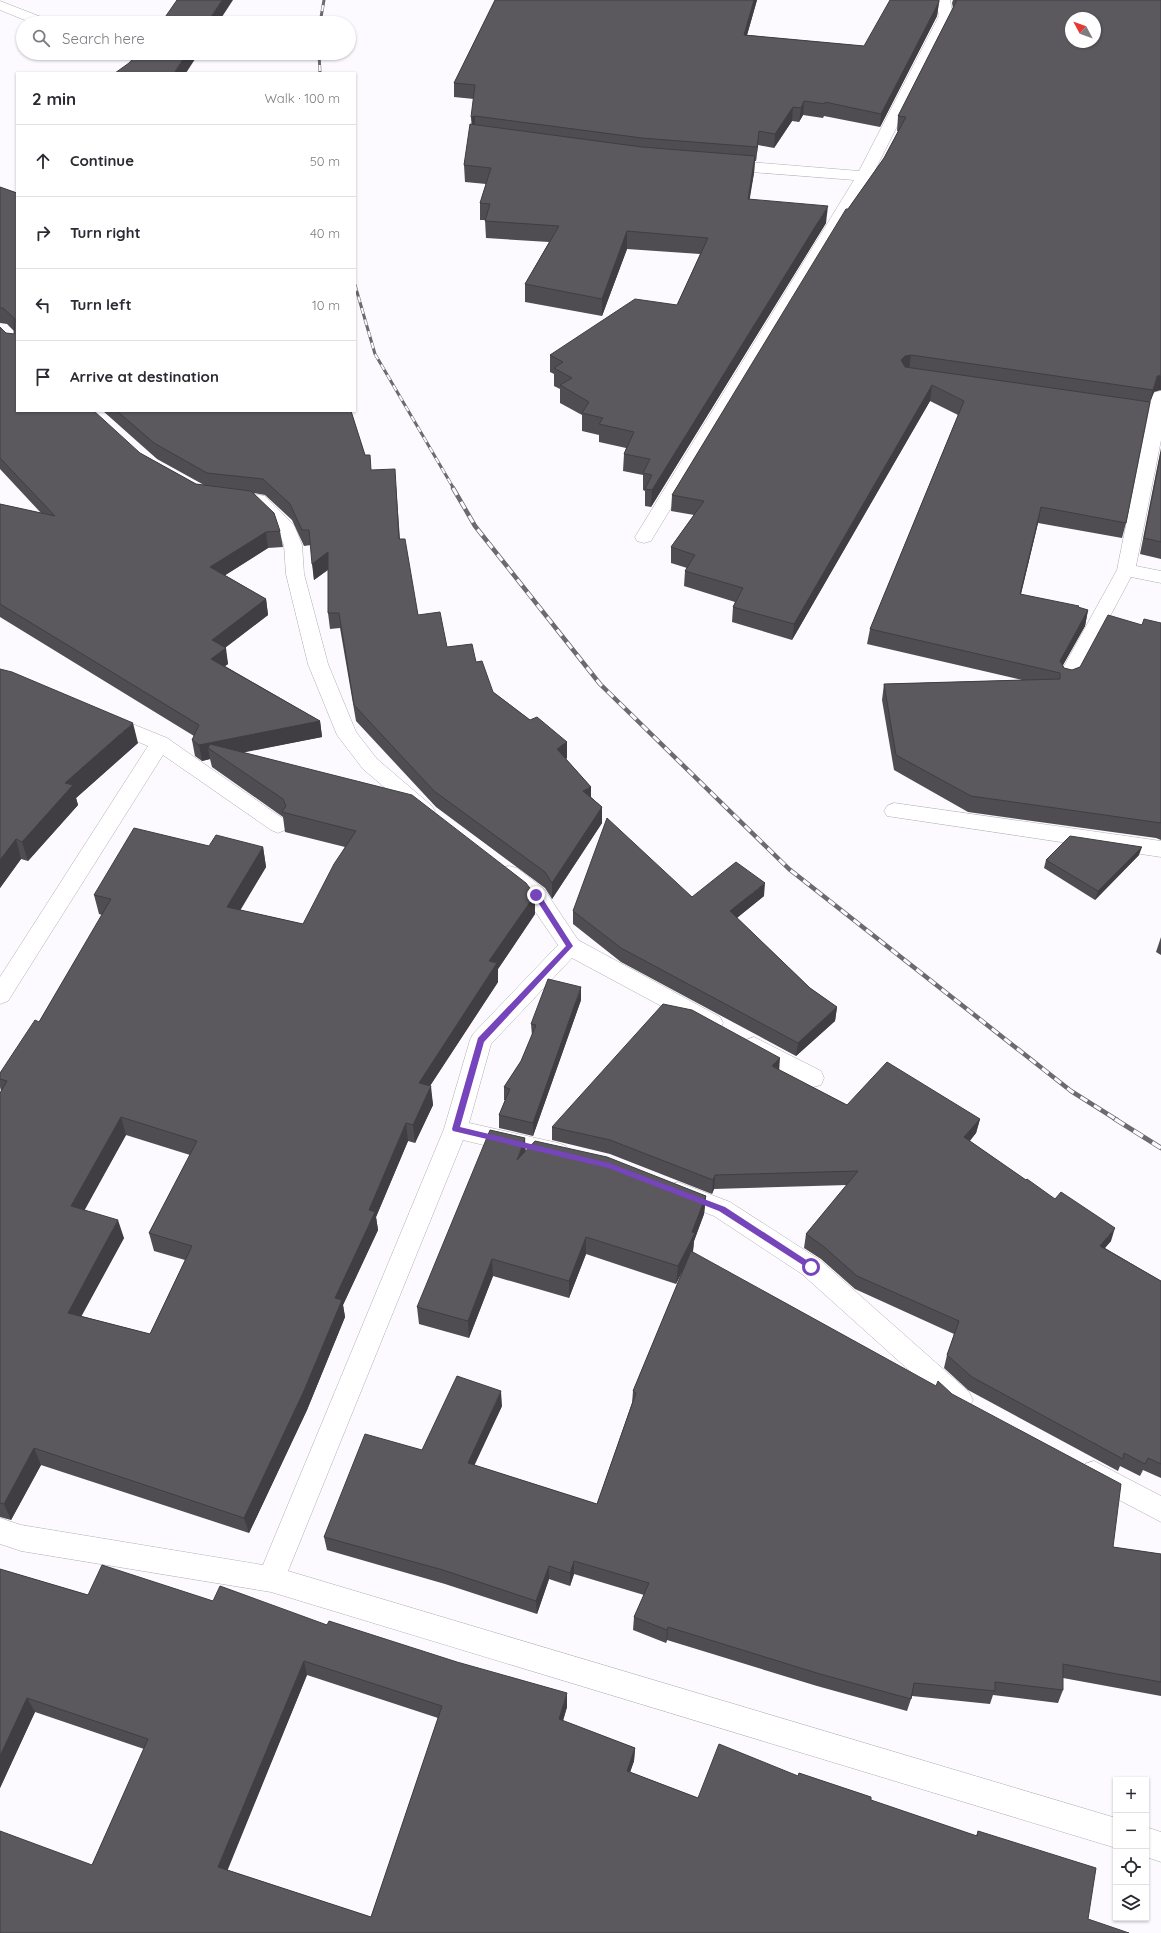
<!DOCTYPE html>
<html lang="en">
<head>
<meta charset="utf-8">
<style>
	body { margin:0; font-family:Quicksand,sans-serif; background:#f2f2f3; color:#2b2b33 }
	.controls { position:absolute; right:12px; bottom:12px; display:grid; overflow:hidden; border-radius:0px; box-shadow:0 1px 3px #0004 }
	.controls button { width:36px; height:36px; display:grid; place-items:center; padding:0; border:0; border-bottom:1px solid #e1e1e2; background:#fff; color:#2b2b33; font:20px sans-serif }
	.compass { position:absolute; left:1065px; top:12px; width:36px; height:36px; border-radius:50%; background:#fff; box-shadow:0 1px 3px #0004; rotate:311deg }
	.stop { position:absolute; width:12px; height:12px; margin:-9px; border:3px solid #7644bb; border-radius:50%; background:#fff }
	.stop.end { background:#7644bb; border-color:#fff; box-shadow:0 1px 4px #0008 }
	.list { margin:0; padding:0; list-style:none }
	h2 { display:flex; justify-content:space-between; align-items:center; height:52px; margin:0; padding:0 16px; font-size:17px }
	h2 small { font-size:13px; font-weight:400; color:#7c7c81 }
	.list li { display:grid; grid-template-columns:26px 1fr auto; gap:12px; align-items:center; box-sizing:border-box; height:72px; padding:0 16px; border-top:1px solid #e1e1e2 }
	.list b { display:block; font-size:15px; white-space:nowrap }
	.list em { font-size:13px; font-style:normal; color:#7c7c81 }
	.icon { flex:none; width:22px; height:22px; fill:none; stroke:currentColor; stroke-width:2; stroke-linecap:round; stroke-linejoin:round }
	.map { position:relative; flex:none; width:1161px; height:1933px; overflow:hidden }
	.search { position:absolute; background:#fff; box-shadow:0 1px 3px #0004; left:16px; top:16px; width:340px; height:44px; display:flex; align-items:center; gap:10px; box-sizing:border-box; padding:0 14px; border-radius:22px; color:#7c7c81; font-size:15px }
	.panel { position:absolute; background:#fff; box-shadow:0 1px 3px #0004; left:16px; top:72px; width:340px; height:340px; border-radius:0px }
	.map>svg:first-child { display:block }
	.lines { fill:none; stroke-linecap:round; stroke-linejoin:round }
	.street-casing { stroke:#b0adb3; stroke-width:1 }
	.street { fill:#fff; fill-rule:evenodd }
	.rail-far2-casing { stroke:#6c6a6e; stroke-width:3 }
	.rail-far1-casing { stroke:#6c6a6e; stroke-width:4.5 }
	.rail-casing { stroke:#6c6a6e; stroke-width:5 }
	.rail-far2 { stroke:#fdfaff; stroke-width:2; stroke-dasharray:6; stroke-linecap:butt }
	.rail-far1 { stroke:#fdfaff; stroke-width:3; stroke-dasharray:8; stroke-linecap:butt }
	.rail { stroke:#fdfaff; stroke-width:3.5; stroke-dasharray:11; stroke-linecap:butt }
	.wall { fill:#4f4d51; fill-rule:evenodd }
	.shaded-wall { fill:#403e42 }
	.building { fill:#5c595e; stroke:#403e42; fill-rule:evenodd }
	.route { fill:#7644bb }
</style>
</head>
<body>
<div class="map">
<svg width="1161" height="1933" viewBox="0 0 1161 1933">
	<rect width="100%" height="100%" fill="#fdfaff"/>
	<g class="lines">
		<g class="street-casing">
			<g id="street">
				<path d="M 936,0 L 950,0 L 953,16 L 872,176 L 651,541 L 644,543 L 637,541 L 635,537 L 854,180 L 725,170 L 720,168 L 717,165 L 720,162 L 725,160 L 859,171 L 939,16 Z"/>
				<path d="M 0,1 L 49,20 L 51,23 L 32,23 L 0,10 Z"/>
				<path d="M 1161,391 L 1161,440 L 1136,566 L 1161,571 L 1161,583 L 1131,577 L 1075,682 L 1068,684 L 1061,682 L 1058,677 L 1117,570 L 1152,396 L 1155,392 Z"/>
				<path d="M 249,493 L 265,496 L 294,525 L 302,545 L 304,574 L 328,664 L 356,732 L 377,759 L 432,806 L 435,811 L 432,816 L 425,819 L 418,816 L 363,769 L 337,735 L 308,664 L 286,574 L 284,545 L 277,528 L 254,505 L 243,503 L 240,499 L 243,495 Z"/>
				<path d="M 108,714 L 167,738 L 285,820 L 288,825 L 285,830 L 278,833 L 271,830 L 163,755 L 8,1001 L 0,1004 L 0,977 L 148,746 L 101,726 L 98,721 L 101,716 Z"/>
				<path d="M 894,803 L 1161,841 L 1161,857 L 887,816 L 884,811 L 887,806 Z"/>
				<path d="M 509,866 L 517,868 L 544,889 L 578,940 L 720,1017 L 723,1023 L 720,1029 L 712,1032 L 704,1029 L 572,958 L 491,1044 L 469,1123 L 558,1143 L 566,1146 L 570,1153 L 566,1160 L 558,1163 L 463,1140 L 288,1571 L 1116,1818 L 1116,1848 L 271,1592 L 21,1551 L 0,1544 L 0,1518 L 21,1525 L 263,1565 L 444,1129 L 470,1040 L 473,1034 L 558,945 L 528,901 L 501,880 L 498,874 L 501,868 Z"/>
				<path d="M 754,1037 L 821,1071 L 824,1078 L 821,1085 L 813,1087 L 805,1085 L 746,1052 L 743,1046 L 746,1040 Z"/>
				<path d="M 678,1182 L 730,1202 L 820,1260 L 969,1392 L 973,1400 L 969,1408 L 960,1412 L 951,1408 L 802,1274 L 714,1216 L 670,1199 L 666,1192 L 670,1185 Z"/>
				<path d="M 1094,1461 L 1161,1496 L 1161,1522 L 1085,1482 L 1081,1473 L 1085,1464 Z"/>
				<path d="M 1146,1827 L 1161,1832 L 1161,1862 L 1146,1857 Z"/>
			</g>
		</g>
		<use href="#street" class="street"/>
		<g class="rail-far2-casing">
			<g id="rail-far2">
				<path d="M 320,23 L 324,0"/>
				<path d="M 319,53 L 320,73"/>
				<path d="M 355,285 L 375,354 L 454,489"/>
			</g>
		</g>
		<g class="rail-far1-casing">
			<path id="rail-far1" d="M 453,488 L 475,526 L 600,684 L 789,869 L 1071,1091 L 1117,1120"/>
		</g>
		<g class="rail-casing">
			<path id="rail" d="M 1115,1119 L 1161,1148"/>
		</g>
		<use href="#rail-far2" class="rail-far2"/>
		<use href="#rail-far1" class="rail-far1"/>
		<use href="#rail" class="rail"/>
	</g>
	<g class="wall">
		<path d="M 495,0 L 757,0 L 747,35 L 864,46 L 939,2 L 937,16 L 880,127 L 824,116 L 823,118 L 803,115 L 799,122 L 792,121 L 774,148 L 758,145 L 756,161 L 755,161 L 754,173 L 749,199 L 826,223 L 651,507 L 645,506 L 645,491 L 643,490 L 643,475 L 623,471 L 624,454 L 626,448 L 599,442 L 599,435 L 582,431 L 582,415 L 560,403 L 560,389 L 554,386 L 554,374 L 550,372 L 550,355 L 677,305 L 700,254 L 627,249 L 602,316 L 525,302 L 525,284 L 549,242 L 486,238 L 485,220 L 480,220 L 480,203 L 486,184 L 465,182 L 464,165 L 472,124 L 474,99 L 454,97 L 454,83 Z"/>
		<path d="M 953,0 L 1161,0 L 1154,392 L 1150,402 L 1126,523 L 1122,538 L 1038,523 L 1021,594 L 1088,610 L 1085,626 L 1063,665 L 1064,668 L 1072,670 L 1080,667 L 1142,625 L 1161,623 L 1161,840 L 1156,838 L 968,812 L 894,770 L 882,700 L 884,684 L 1022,680 L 867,644 L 870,629 L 958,415 L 930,401 L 792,640 L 732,622 L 733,607 L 735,602 L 684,586 L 685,571 L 687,568 L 671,563 L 671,547 L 694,515 L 671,511 L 672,495 L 848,209 L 884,158 L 898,131 L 897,131 L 898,116 L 953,8 L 952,3 Z"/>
		<path d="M 0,187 L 17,193 L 17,411 L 140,453 L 196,484 L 204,485 L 157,459 L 103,411 L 351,411 L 365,455 L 371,470 L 396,485 L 400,539 L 418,615 L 447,647 L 476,662 L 493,692 L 530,720 L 567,742 L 567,758 L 566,759 L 591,787 L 591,797 L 602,807 L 602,823 L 552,899 L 545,888 L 436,807 L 356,721 L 340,628 L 330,629 L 328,613 L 328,570 L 314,580 L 311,545 L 304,546 L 292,520 L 265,495 L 254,493 L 280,531 L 283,547 L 268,548 L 225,575 L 266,599 L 268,615 L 225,648 L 228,664 L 225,666 L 320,721 L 322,737 L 243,752 L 535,895 L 535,914 L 498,969 L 498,982 L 430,1086 L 433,1105 L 415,1143 L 408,1141 L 376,1217 L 378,1230 L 343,1305 L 345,1317 L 307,1410 L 249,1533 L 41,1465 L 11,1520 L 0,1517 L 0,1093 L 1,1091 L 0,1087 L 0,1073 L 39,1022 L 102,915 L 99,914 L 94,895 L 209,846 L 263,847 L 266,867 L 240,910 L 303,924 L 345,847 L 285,832 L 283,817 L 212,767 L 210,759 L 202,761 L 195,756 L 192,740 L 194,736 L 0,617 L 0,504 L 41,513 L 0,469 L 0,327 L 6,333 L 14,334 L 14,331 L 7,324 L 0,323 ZM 126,1135 L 190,1155 L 149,1233 L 154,1251 L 185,1260 L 150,1334 L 81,1316 L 124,1238 L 84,1210 Z"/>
		<path d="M 1161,448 L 1161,559 L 1140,554 Z"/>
		<path d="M 0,669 L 138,743 L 76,798 L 78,805 L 28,861 L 21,859 L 0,888 Z"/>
		<path d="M 1139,855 L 1095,900 L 1044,868 L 1046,860 Z"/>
		<path d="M 764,896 L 737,918 L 810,988 L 837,1007 L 835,1021 L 796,1056 L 621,962 L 573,924 L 573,911 L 692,897 Z"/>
		<path d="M 1161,937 L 1161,955 L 1156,952 Z"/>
		<path d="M 581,1000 L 533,1136 L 499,1128 L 499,1115 L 505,1100 L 504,1100 L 504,1087 L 521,1061 L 532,1036 L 531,1024 Z"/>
		<path d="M 779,1070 L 847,1105 L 980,1119 L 976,1133 L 970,1141 L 1111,1241 L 1105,1248 L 1161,1281 L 1161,1478 L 1143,1470 L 1140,1476 L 1120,1466 L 1118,1471 L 968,1390 L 944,1368 L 947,1355 L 954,1334 L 855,1289 L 821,1259 L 804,1248 L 806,1234 L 847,1185 L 714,1189 L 712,1194 L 610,1154 L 552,1140 L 552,1127 Z"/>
		<path d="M 526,1151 L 706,1196 L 704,1214 L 694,1241 L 693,1252 L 1113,1547 L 1161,1554 L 1161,1696 L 1063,1678 L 1063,1690 L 1058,1703 L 993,1695 L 990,1704 L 912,1696 L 907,1711 L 817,1686 L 667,1640 L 666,1643 L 633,1630 L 634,1617 L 644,1595 L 574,1574 L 570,1586 L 549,1579 L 537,1614 L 445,1584 L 327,1550 L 324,1537 L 422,1450 L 502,1406 L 474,1465 L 597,1504 L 632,1403 L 633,1391 L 684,1268 L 676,1284 L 586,1254 L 569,1298 L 493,1276 L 469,1338 L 419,1324 L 417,1307 Z"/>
		<path d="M 0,1569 L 88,1595 L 213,1601 L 327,1625 L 567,1707 L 563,1721 L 635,1748 L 634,1761 L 630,1772 L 698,1798 L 798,1776 L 976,1836 L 978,1831 L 1088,1919 L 0,1933 L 92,1865 L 144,1749 L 35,1712 L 0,1788 ZM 307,1675 L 438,1718 L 371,1917 L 227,1870 Z"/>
	</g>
	<g class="shaded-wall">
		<path d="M 222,0 L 233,0 L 218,23 L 207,23 Z"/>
		<path d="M 754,0 L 757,0 L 743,49 L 744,35 Z"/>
		<path d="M 939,2 L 937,16 L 880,127 L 881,114 Z"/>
		<path d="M 187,53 L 199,53 L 186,73 L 174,73 Z"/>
		<path d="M 804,101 L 803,115 L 799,122 L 801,108 Z"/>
		<path d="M 793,107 L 792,121 L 774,148 L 775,134 Z"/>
		<path d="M 475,116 L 475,130 L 472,131 L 471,117 Z"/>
		<path d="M 759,131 L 758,145 L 756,161 L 757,147 Z"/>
		<path d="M 755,156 L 754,173 L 747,216 L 748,199 Z"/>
		<path d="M 828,206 L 826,223 L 651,507 L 652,490 Z"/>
		<path d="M 627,231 L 627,249 L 602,316 L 602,299 Z"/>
		<path d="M 911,355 L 909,371 L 899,376 L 901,360 L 905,356 Z"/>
		<path d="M 1161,375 L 1161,390 L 1154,392 L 1149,405 L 1153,390 L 1157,376 Z"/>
		<path d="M 932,385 L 930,401 L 792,640 L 794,624 Z"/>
		<path d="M 1041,507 L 1038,523 L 1017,610 L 1020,594 Z"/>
		<path d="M 266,532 L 268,548 L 213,583 L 210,567 Z"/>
		<path d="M 328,552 L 330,568 L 314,580 L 312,564 Z"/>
		<path d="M 266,599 L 268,615 L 214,656 L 212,640 Z"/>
		<path d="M 1088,610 L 1085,626 L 1059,672 L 1060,661 Z"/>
		<path d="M 226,648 L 228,664 L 214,674 L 211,659 Z"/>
		<path d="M 320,721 L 322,737 L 221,757 L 208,748 L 210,759 L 202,761 L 199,745 Z"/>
		<path d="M 133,723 L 138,743 L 76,798 L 78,805 L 28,861 L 22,842 L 65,783 Z"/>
		<path d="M 567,742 L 567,758 L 557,764 L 557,749 Z"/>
		<path d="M 591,787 L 591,803 L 583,791 Z"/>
		<path d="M 602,807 L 602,823 L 552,899 L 552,883 Z"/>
		<path d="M 16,839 L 21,859 L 0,888 L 0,860 Z"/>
		<path d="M 263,847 L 266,867 L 231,926 L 227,907 Z"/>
		<path d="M 1142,847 L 1139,855 L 1095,900 L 1098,891 Z"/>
		<path d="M 765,883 L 764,896 L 729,924 L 730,911 Z"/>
		<path d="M 535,895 L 535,914 L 498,969 L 498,982 L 420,1101 L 419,1083 L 489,961 Z"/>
		<path d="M 581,987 L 581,1000 L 533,1136 L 533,1123 Z"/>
		<path d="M 837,1007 L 835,1021 L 796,1056 L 798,1043 Z"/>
		<path d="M 780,1058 L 779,1072 L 772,1066 Z"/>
		<path d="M 431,1086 L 433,1105 L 415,1143 L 413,1125 Z"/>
		<path d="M 121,1117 L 126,1135 L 77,1224 L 71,1206 Z"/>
		<path d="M 980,1119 L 976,1133 L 961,1150 L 964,1137 Z"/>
		<path d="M 406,1123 L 408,1141 L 376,1217 L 378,1230 L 343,1305 L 345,1317 L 307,1410 L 249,1533 L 244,1518 L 335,1298 L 369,1210 Z"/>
		<path d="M 525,1138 L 526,1156 L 517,1160 Z"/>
		<path d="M 715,1175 L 714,1189 L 712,1194 L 713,1180 Z"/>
		<path d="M 706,1196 L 704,1214 L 694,1241 L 693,1250 L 676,1284 L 678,1266 Z"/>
		<path d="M 118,1220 L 124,1238 L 74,1330 L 68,1313 Z"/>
		<path d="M 1115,1228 L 1111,1241 L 1095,1259 L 1100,1246 Z"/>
		<path d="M 586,1237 L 586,1254 L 569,1298 L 569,1281 Z"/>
		<path d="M 492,1259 L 493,1276 L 469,1338 L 468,1321 Z"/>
		<path d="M 501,1391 L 502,1406 L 469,1477 L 468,1463 Z"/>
		<path d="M 34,1448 L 41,1465 L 11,1520 L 4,1504 Z"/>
		<path d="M 574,1561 L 574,1574 L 570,1586 L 570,1573 Z"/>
		<path d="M 549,1566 L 549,1579 L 537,1614 L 536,1601 Z"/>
		<path d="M 668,1627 L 667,1640 L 666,1643 L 667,1630 Z"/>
		<path d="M 304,1661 L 307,1675 L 224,1879 L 218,1867 Z"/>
		<path d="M 567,1693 L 567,1707 L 559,1733 L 559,1719 Z"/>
		<path d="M 27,1698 L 35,1712 L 0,1788 L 0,1756 Z"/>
		<path d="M 635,1748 L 634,1761 L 626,1784 L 627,1771 Z"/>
	</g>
	<g class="building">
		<path d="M 177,0 L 222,0 L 207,23 L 161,23 Z"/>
		<path d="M 495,0 L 754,0 L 744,35 L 864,46 L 890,0 L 939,0 L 939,2 L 881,114 L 825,102 L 825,104 L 804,101 L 801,108 L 793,107 L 775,134 L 759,131 L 757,147 L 642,138 L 475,116 L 471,117 L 475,85 L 454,83 Z"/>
		<path d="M 956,0 L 1161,0 L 1161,375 L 1157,376 L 1153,390 L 911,355 L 905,356 L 901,360 L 905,367 L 1150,402 L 1126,523 L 1041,507 L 1020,594 L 1079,606 L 1078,607 L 1088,610 L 1060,661 L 1064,668 L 1072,670 L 1080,667 L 1108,615 L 1142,625 L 1144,619 L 1161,623 L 1161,823 L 971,796 L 896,755 L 884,684 L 1060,679 L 1060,673 L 870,629 L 964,401 L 932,385 L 794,624 L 733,607 L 743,588 L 685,571 L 695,555 L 671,547 L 704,501 L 672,495 L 846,209 L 848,209 L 884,158 L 906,117 L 898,116 L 956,2 ZM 1071,18 L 1095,18 L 1095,42 L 1071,42 Z"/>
		<path d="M 138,53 L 187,53 L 174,73 L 115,73 L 129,63 Z"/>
		<path d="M 470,124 L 642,147 L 755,156 L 748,199 L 828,206 L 652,490 L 645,489 L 652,475 L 643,473 L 650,459 L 624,454 L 634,432 L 599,424 L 603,418 L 582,413 L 589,402 L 560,385 L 572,378 L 554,368 L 563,362 L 550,355 L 635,299 L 677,305 L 708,238 L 627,231 L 602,299 L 525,284 L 559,226 L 485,221 L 490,204 L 480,203 L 491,168 L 464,165 Z"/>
		<path d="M 0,187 L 17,193 L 17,411 L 94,411 L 140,453 L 196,484 L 251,491 L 274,513 L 280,531 L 266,532 L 210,567 L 266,599 L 212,640 L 226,648 L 211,659 L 320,721 L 199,745 L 192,740 L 199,725 L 0,604 L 0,504 L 55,516 L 0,458 L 0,327 L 6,333 L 14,334 L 15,319 L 3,308 L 0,308 Z"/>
		<path d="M 117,411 L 351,411 L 365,455 L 370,455 L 371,470 L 395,469 L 399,539 L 405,539 L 418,615 L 440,612 L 447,647 L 472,644 L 476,662 L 482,661 L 493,692 L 530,720 L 537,717 L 567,742 L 557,749 L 591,787 L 583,791 L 602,807 L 552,883 L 545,872 L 434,791 L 354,705 L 339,613 L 328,613 L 328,552 L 312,564 L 309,530 L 302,530 L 290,504 L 263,479 L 207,473 L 154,443 Z"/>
		<path d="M 1161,452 L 1161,542 L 1144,538 Z"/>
		<path d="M 0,669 L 12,672 L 133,723 L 65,783 L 73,785 L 22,842 L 16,839 L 0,860 Z"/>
		<path d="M 210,744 L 412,795 L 526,883 L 535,895 L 489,961 L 497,963 L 419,1083 L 431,1086 L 413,1125 L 406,1123 L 369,1210 L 375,1212 L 335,1298 L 342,1300 L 303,1393 L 244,1518 L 34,1448 L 4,1504 L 0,1503 L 0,1093 L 7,1081 L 0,1079 L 0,1073 L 35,1020 L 39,1022 L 111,899 L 94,895 L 134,828 L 209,846 L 216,835 L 263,847 L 227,907 L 303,924 L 334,864 L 356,831 L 282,812 L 286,806 L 283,799 L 208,748 ZM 121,1117 L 197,1141 L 149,1233 L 192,1246 L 150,1334 L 68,1313 L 118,1220 L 71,1206 Z"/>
		<path d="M 607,818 L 692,897 L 736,862 L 765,883 L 730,911 L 810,988 L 837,1007 L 798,1043 L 621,948 L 573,911 Z"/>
		<path d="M 1070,836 L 1142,847 L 1098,891 L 1046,860 Z"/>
		<path d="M 548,979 L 581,987 L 533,1123 L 499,1115 L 510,1089 L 504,1087 L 521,1061 L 536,1025 L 531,1024 Z"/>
		<path d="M 663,1004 L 692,1010 L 780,1058 L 772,1066 L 847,1105 L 887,1062 L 980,1119 L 964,1137 L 1026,1180 L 1027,1179 L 1055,1199 L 1061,1192 L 1115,1228 L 1100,1246 L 1161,1281 L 1161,1464 L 1148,1458 L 1145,1464 L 1124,1453 L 1123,1459 L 972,1377 L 947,1355 L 959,1321 L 857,1276 L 823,1246 L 806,1234 L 858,1171 L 715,1175 L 713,1180 L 610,1140 L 552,1127 Z"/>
		<path d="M 490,1130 L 525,1138 L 517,1160 L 535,1141 L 607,1157 L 706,1196 L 692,1232 L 695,1233 L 678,1266 L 586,1237 L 569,1281 L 492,1259 L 468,1321 L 417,1307 Z"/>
		<path d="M 691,1251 L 936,1386 L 938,1381 L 952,1394 L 1121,1484 L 1113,1547 L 1161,1554 L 1161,1682 L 1063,1664 L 1063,1690 L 995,1682 L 995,1691 L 914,1683 L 911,1699 L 820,1674 L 668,1627 L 667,1630 L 634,1617 L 649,1583 L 574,1561 L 570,1573 L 549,1566 L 536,1601 L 443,1570 L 324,1537 L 365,1434 L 422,1450 L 457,1376 L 501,1391 L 468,1463 L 597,1504 L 636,1393 L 633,1391 Z"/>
		<path d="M 102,1565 L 213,1601 L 220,1586 L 327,1625 L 329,1621 L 457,1662 L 567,1693 L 559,1719 L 635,1748 L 627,1771 L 698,1798 L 719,1744 L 798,1776 L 799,1773 L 871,1797 L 871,1800 L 977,1836 L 978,1831 L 1096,1868 L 1088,1919 L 1129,1933 L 0,1933 L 0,1831 L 92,1865 L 148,1739 L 27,1698 L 0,1756 L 0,1569 L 88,1595 ZM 304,1661 L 442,1706 L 371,1917 L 218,1867 Z"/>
	</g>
	<path class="route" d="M 536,892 L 539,893 L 573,946 L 484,1042 L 460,1127 L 609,1163 L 725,1207 L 814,1265 L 814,1269 L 809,1269 L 719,1211 L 608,1168 L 453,1131 L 452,1129 L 478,1038 L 566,946 L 534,896 L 533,895 Z"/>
</svg>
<div class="controls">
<button>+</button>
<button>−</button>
<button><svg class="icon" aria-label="locate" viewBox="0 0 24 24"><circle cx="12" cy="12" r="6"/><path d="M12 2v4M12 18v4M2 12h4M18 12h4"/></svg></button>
<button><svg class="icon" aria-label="layers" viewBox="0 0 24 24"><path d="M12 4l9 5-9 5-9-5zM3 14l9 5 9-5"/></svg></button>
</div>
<svg class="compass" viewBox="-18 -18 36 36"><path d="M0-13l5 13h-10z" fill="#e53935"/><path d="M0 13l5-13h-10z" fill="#7c7c81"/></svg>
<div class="stop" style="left:811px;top:1267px"></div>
<div class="stop end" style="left:536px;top:895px"></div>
<div class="search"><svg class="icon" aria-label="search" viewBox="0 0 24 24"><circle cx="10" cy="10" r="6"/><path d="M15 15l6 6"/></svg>Search here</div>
<section class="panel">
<h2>2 min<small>Walk · 100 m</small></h2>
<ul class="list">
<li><svg class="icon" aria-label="ahead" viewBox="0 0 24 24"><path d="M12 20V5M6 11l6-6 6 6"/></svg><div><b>Continue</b></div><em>50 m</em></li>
<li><svg class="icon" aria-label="right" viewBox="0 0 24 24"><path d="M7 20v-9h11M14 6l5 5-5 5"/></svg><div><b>Turn right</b></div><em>40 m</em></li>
<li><svg class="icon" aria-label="left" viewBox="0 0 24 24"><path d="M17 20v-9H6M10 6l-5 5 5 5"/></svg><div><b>Turn left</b></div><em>10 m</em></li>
<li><svg class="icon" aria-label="arrive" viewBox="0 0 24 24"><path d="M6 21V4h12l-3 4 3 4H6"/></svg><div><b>Arrive at destination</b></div></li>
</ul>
</section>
</div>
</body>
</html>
